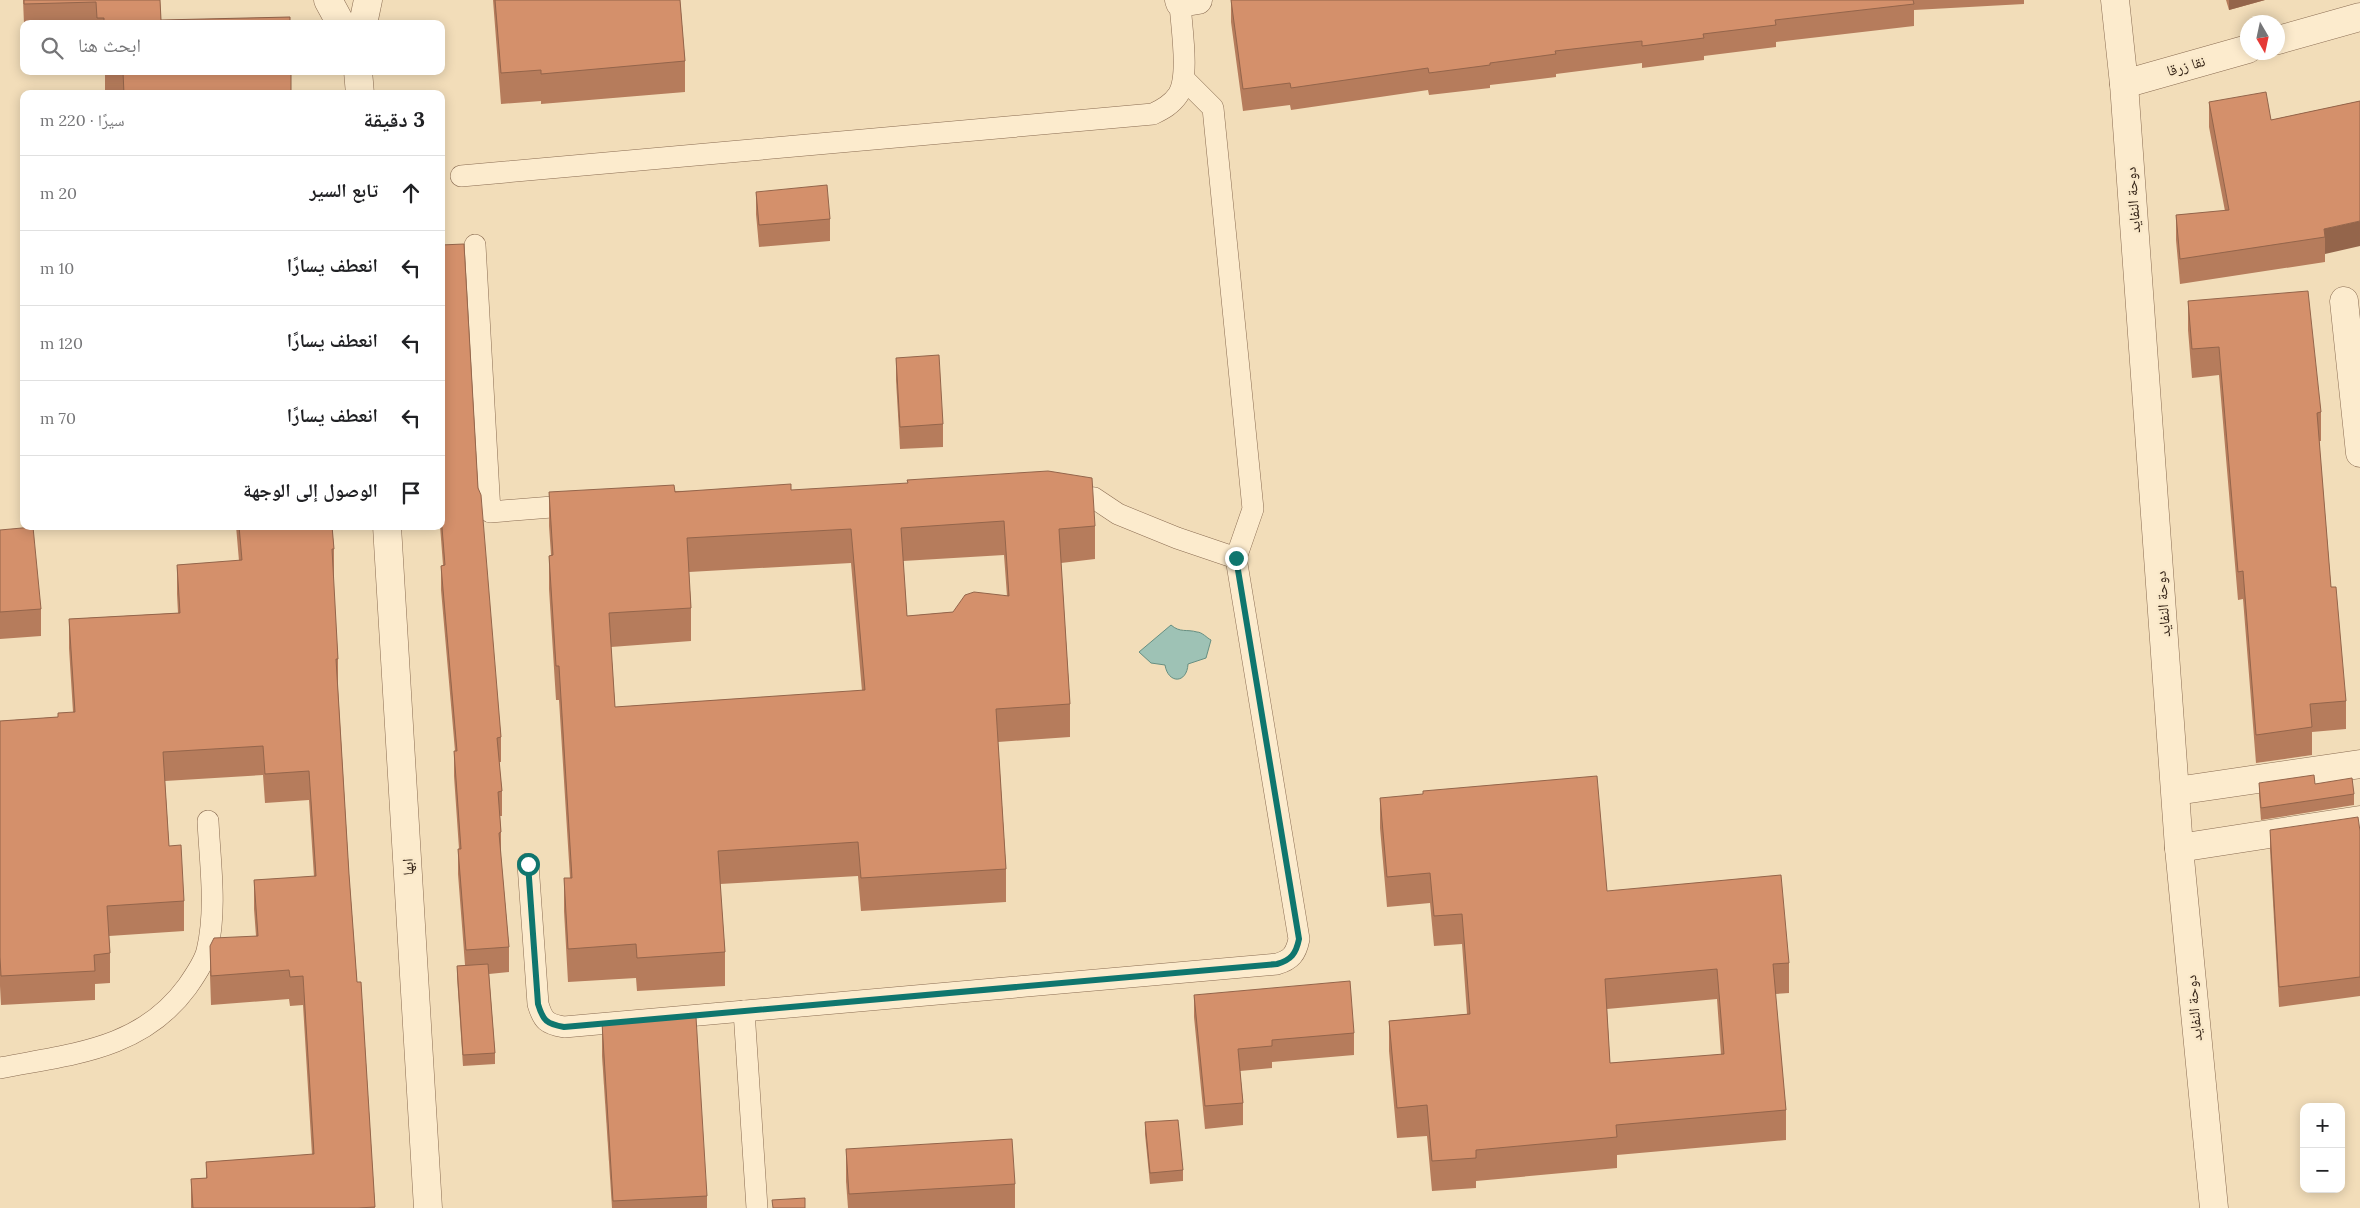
<!DOCTYPE html>
<html lang="ar">
<head>
<meta charset="utf-8">
<style>
	body { margin:0; font-family:Lora,"Noto Naskh Arabic",serif; background:#f6f6f6; color:#202124; direction:rtl }
	.controls { position:absolute; right:15px; bottom:15px; display:grid; overflow:hidden; border-radius:10px; box-shadow:0 2px 12px #0003 }
	.controls button { width:45px; height:45px; display:grid; place-items:center; padding:0; border:0; border-bottom:1px solid #e0e0e0; background:#fff; color:#202124; font:25px sans-serif }
	.compass { position:absolute; left:2240px; top:15px; width:45px; height:45px; border-radius:50%; background:#fff; box-shadow:0 2px 12px #0003; rotate:171deg }
	.stop { position:absolute; width:15px; height:15px; margin:-11px; border:4px solid #0f766e; border-radius:50%; background:#fff }
	.stop.end { background:#0f766e; border-color:#fff; box-shadow:0 1px 5px #0008 }
	.list { margin:0; padding:0; list-style:none }
	h2 { display:flex; justify-content:space-between; align-items:center; height:65px; margin:0; padding:0 20px; font-size:21px }
	h2 small { font-size:16px; font-weight:400; color:#757577 }
	.list li { display:grid; grid-template-columns:32px 1fr auto; gap:15px; align-items:center; box-sizing:border-box; height:75px; padding:0 20px; border-top:1px solid #e0e0e0 }
	.list b { display:block; font-size:19px; white-space:nowrap }
	.list em { font-size:16px; font-style:normal; color:#757577 }
	.icon { flex:none; width:28px; height:28px; fill:none; stroke:currentColor; stroke-width:2; stroke-linecap:round; stroke-linejoin:round }
	.map { position:relative; flex:none; width:2360px; height:1208px; overflow:hidden; direction:ltr }
	.search { position:absolute; background:#fff; box-shadow:0 2px 12px #0003; left:20px; top:20px; width:425px; height:55px; display:flex; align-items:center; gap:12px; box-sizing:border-box; padding:0 18px; border-radius:10px; color:#757577; font-size:19px }
	.panel { position:absolute; background:#fff; box-shadow:0 2px 12px #0003; left:20px; top:90px; width:425px; height:440px; border-radius:10px; direction:rtl }
	.map>svg:first-child { display:block }
	.water { fill:#9ec2b5; stroke:#668f82 }
	.lines { fill:none; stroke-linecap:round; stroke-linejoin:round }
	.lane-casing { stroke:#8a6c52; stroke-width:22 }
	.street-casing { stroke:#8a6c52; stroke-width:29 }
	.lane { stroke:#fcebcd; stroke-width:21 }
	.street { stroke:#fcebcd; stroke-width:28 }
	.wall { fill:#b67c5c; fill-rule:evenodd }
	.shaded-wall { fill:#94654b }
	.building { fill:#d4906b; stroke:#94654b; fill-rule:evenodd }
	.route { stroke:#0f766e; stroke-width:6 }
	.labels { text-anchor:middle; stroke-width:4.5; stroke-linejoin:round; paint-order:stroke }
	.street-label { font-size:15px; fill:#372619; stroke:#f9e8c9 }
</style>
</head>
<body>
<div class="map">
<svg width="2360" height="1208" viewBox="0 0 2360 1208">
	<rect width="100%" height="100%" fill="#f2ddb9"/>
	<path class="water" d="M 1171,625 C 1180,633 1187,629 1197,632 C 1202,632 1207,638 1211,640 L 1206,658 L 1188,664 C 1187,684 1168,684 1165,665 L 1151,663 L 1139,652 Z"/>
	<g class="lines">
		<g class="lane-casing">
			<g id="lane">
				<path d="M 461,176 L 1153,114 C 1163,109 1171,105 1178,95 C 1190,77 1181,25 1180,3"/>
				<path d="M 475,245 L 490,512 L 577,505"/>
				<path d="M 1064,494 L 1094,498 L 1118,514 L 1177,538 L 1236,558"/>
				<path d="M 528,864 L 538,1004 C 543,1021 547,1024 564,1027 L 1277,964 C 1291,960 1296,954 1299,939 L 1236,558 L 1253,509 L 1213,108 L 1184,79"/>
				<path d="M 744,1011 L 757,1208"/>
				<path d="M 0,1068 C 71,1054 141,1050 187,987 C 194,977 204,963 207,951 C 217,909 210,863 208,821"/>
			</g>
		</g>
		<g class="street-casing">
			<g id="street">
				<path d="M 328,0 L 341,24"/>
				<path d="M 1179,0 L 1180,3 L 1198,0"/>
				<path d="M 2115,0 L 2124,84 L 2179,848 L 2214,1208"/>
				<path d="M 363,24 L 368,0"/>
				<path d="M 2278,40 L 2360,17"/>
				<path d="M 358,71 L 360,94"/>
				<path d="M 2124,84 L 2248,49"/>
				<path d="M 2344,301 L 2360,453"/>
				<path d="M 387,526 L 428,1208"/>
				<path d="M 2176,791 L 2360,764"/>
				<path d="M 2179,848 L 2360,820"/>
			</g>
		</g>
		<use href="#lane" class="lane"/>
		<use href="#street" class="street"/>
	</g>
	<g class="wall">
		<path d="M 23,0 L 160,0 L 161,20 L 290,24 L 24,24 Z"/>
		<path d="M 493,0 L 680,0 L 685,61 L 685,92 L 541,104 L 541,101 L 501,104 Z"/>
		<path d="M 1231,0 L 2024,0 L 2024,4 L 1914,10 L 1914,26 L 1776,42 L 1776,47 L 1704,56 L 1704,60 L 1642,68 L 1642,63 L 1556,74 L 1556,77 L 1490,85 L 1490,88 L 1429,95 L 1428,90 L 1291,110 L 1290,105 L 1243,111 L 1231,22 Z"/>
		<path d="M 2226,0 L 2265,0 L 2229,10 Z"/>
		<rect x="105" y="71" width="186" height="23"/>
		<path d="M 2360,101 L 2325,254 L 2325,262 L 2180,284 L 2176,240 L 2176,215 L 2225,211 L 2209,127 L 2209,102 L 2271,120 Z"/>
		<path d="M 756,192 L 830,219 L 830,241 L 759,247 L 756,214 Z"/>
		<path d="M 441,245 L 478,488 L 501,737 L 501,762 L 499,762 L 502,791 L 502,816 L 500,816 L 501,832 L 501,857 L 509,947 L 509,972 L 489,974 L 495,1053 L 495,1064 L 463,1066 L 457,977 L 457,966 L 465,965 L 458,874 L 458,849 L 459,849 L 454,776 L 454,751 L 455,751 L 441,590 L 441,566 L 443,565 L 440,526 L 441,526 Z"/>
		<path d="M 2188,301 L 2321,412 L 2321,441 L 2319,441 L 2331,587 L 2346,701 L 2346,729 L 2312,732 L 2312,755 L 2256,763 L 2243,599 L 2238,600 L 2219,375 L 2192,378 L 2188,330 Z"/>
		<path d="M 896,358 L 943,424 L 943,447 L 900,449 L 896,380 Z"/>
		<path d="M 791,490 L 1095,526 L 1095,559 L 1061,563 L 1070,704 L 1070,737 L 998,742 L 1006,869 L 1006,902 L 861,911 L 858,876 L 720,884 L 725,952 L 725,986 L 637,991 L 636,978 L 568,982 L 564,911 L 564,878 L 570,878 L 559,700 L 556,700 L 549,589 L 549,556 L 551,555 L 549,526 L 549,492 ZM 1004,555 L 1007,596 L 953,612 L 907,616 L 903,561 ZM 851,563 L 862,691 L 615,707 L 611,647 L 691,641 L 691,608 L 689,572 Z"/>
		<path d="M 236,526 L 332,526 L 334,549 L 334,578 L 333,578 L 338,659 L 338,689 L 349,874 L 357,982 L 361,982 L 375,1208 L 191,1208 L 191,1179 L 206,1178 L 206,1162 L 312,1155 L 303,1005 L 290,1006 L 289,999 L 211,1005 L 210,975 L 210,946 L 256,936 L 254,909 L 254,880 L 314,877 L 309,800 L 265,803 L 263,775 L 165,781 L 169,846 L 184,901 L 184,931 L 109,936 L 110,953 L 110,983 L 95,984 L 95,1000 L 1,1005 L 0,986 L 0,721 L 58,717 L 73,712 L 69,648 L 69,619 L 178,613 L 177,594 L 177,565 L 239,561 Z"/>
		<path d="M 0,530 L 41,609 L 41,636 L 0,639 Z"/>
		<path d="M 2259,783 L 2315,784 L 2354,794 L 2354,805 L 2261,820 L 2259,795 Z"/>
		<path d="M 1380,798 L 1607,891 L 1789,963 L 1789,993 L 1775,994 L 1786,1110 L 1786,1140 L 1617,1155 L 1617,1168 L 1476,1181 L 1476,1188 L 1432,1191 L 1427,1136 L 1397,1138 L 1389,1051 L 1389,1021 L 1467,1014 L 1462,944 L 1434,946 L 1430,903 L 1387,907 L 1380,828 ZM 1717,999 L 1721,1055 L 1610,1063 L 1607,1009 Z"/>
		<path d="M 2270,830 L 2360,831 L 2360,996 L 2279,1007 L 2270,850 Z"/>
		<path d="M 1194,995 L 1354,1033 L 1354,1055 L 1272,1062 L 1272,1068 L 1240,1071 L 1243,1103 L 1243,1125 L 1205,1129 L 1194,1017 Z"/>
		<path d="M 602,1023 L 707,1196 L 707,1208 L 612,1208 L 602,1056 Z"/>
		<path d="M 1145,1122 L 1183,1170 L 1183,1181 L 1150,1184 L 1145,1134 Z"/>
		<path d="M 846,1149 L 1015,1184 L 1015,1208 L 848,1208 L 846,1181 Z"/>
	</g>
	<g class="shaded-wall">
		<path d="M 2229,0 L 2265,0 L 2229,10 Z"/>
		<path d="M 2360,221 L 2360,246 L 2325,254 L 2325,237 L 2324,229 Z"/>
	</g>
	<g class="building">
		<path d="M 24,0 L 160,0 L 161,20 L 290,17 L 290,24 L 104,24 L 104,18 L 97,18 L 96,2 L 24,4 Z"/>
		<path d="M 495,0 L 680,0 L 685,61 L 541,74 L 541,70 L 501,73 Z"/>
		<path d="M 1231,0 L 1913,0 L 1914,4 L 1775,20 L 1776,25 L 1703,34 L 1704,38 L 1642,46 L 1642,41 L 1555,51 L 1556,54 L 1490,63 L 1490,65 L 1429,73 L 1428,68 L 1291,88 L 1290,83 L 1243,89 Z"/>
		<path d="M 105,71 L 291,71 L 291,94 L 124,94 L 123,72 L 105,73 Z"/>
		<path d="M 2266,92 L 2271,120 L 2360,101 L 2360,221 L 2324,229 L 2325,237 L 2180,259 L 2176,215 L 2229,210 L 2209,102 Z"/>
		<path d="M 827,185 L 830,219 L 759,225 L 756,192 Z"/>
		<path d="M 464,244 L 478,488 L 481,495 L 501,737 L 497,738 L 502,791 L 498,792 L 501,832 L 499,833 L 509,947 L 466,950 L 458,849 L 461,849 L 454,751 L 457,751 L 441,566 L 445,565 L 441,515 L 441,245 Z"/>
		<path d="M 2308,291 L 2321,412 L 2317,413 L 2331,587 L 2336,587 L 2346,701 L 2310,704 L 2312,727 L 2256,735 L 2243,571 L 2238,572 L 2219,347 L 2192,349 L 2188,301 Z"/>
		<path d="M 939,355 L 943,424 L 900,427 L 896,358 Z"/>
		<path d="M 1048,471 L 1092,478 L 1095,526 L 1059,529 L 1070,704 L 996,709 L 1006,869 L 861,878 L 858,842 L 718,851 L 725,952 L 637,958 L 636,944 L 568,949 L 564,878 L 572,878 L 559,666 L 556,666 L 549,556 L 553,555 L 549,492 L 674,485 L 675,492 L 791,484 L 791,490 L 908,483 L 907,480 ZM 1004,521 L 1009,596 L 974,592 L 965,595 L 953,612 L 907,616 L 901,528 ZM 851,529 L 865,690 L 615,707 L 609,613 L 691,608 L 687,538 Z"/>
		<path d="M 239,526 L 332,526 L 334,549 L 332,549 L 338,659 L 336,659 L 349,874 L 357,982 L 361,982 L 375,1207 L 358,1208 L 193,1208 L 191,1179 L 207,1178 L 206,1162 L 314,1154 L 303,976 L 290,977 L 289,970 L 211,976 L 210,946 L 214,938 L 258,936 L 254,880 L 316,876 L 309,771 L 265,774 L 263,746 L 163,752 L 169,846 L 181,845 L 184,901 L 107,906 L 110,953 L 94,955 L 95,971 L 1,976 L 0,957 L 0,721 L 58,717 L 58,713 L 75,712 L 69,619 L 180,613 L 177,565 L 242,560 Z"/>
		<path d="M 33,527 L 41,609 L 0,612 L 0,530 Z"/>
		<path d="M 2314,775 L 2315,784 L 2352,778 L 2354,794 L 2261,808 L 2259,783 Z"/>
		<path d="M 1597,776 L 1607,891 L 1781,875 L 1789,963 L 1773,964 L 1786,1110 L 1616,1125 L 1617,1137 L 1476,1150 L 1476,1158 L 1432,1161 L 1427,1105 L 1397,1108 L 1389,1021 L 1470,1014 L 1462,914 L 1434,916 L 1430,873 L 1387,877 L 1380,798 L 1423,794 L 1423,791 ZM 1717,969 L 1724,1054 L 1610,1063 L 1605,979 Z"/>
		<path d="M 2358,817 L 2360,831 L 2360,977 L 2279,987 L 2270,830 Z"/>
		<path d="M 488,964 L 495,1053 L 463,1055 L 457,966 Z"/>
		<path d="M 1350,981 L 1354,1033 L 1272,1040 L 1272,1046 L 1238,1049 L 1243,1103 L 1205,1106 L 1194,995 Z"/>
		<path d="M 696,1017 L 707,1196 L 613,1201 L 602,1023 Z"/>
		<path d="M 1178,1120 L 1183,1170 L 1150,1173 L 1145,1122 Z"/>
		<path d="M 1012,1139 L 1015,1184 L 849,1194 L 846,1149 Z"/>
		<path d="M 805,1198 L 805,1208 L 773,1208 L 772,1200 Z"/>
	</g>
	<g class="lines">
		<path class="route" d="M 528,864 L 538,1004 C 543,1021 547,1024 564,1027 L 1277,964 C 1291,960 1296,954 1299,939 L 1236,558"/>
	</g>
	<g class="labels">
		<g class="street-label">
			<text transform="translate(2186 66) rotate(-16)" y="5">نقا زرقا</text>
			<text transform="translate(2133 200) rotate(-94)" y="5">دوحة النفايد</text>
			<text transform="translate(2163 604) rotate(-94)" y="5">دوحة النفايد</text>
			<text transform="translate(408 867) rotate(-93)" y="5">ابها</text>
			<text transform="translate(2194 1008) rotate(-95)" y="5">دوحة النفايد</text>
		</g>
	</g>
</svg>
<div class="controls">
<button>+</button>
<button>−</button>
</div>
<svg class="compass" viewBox="-18 -18 36 36"><path d="M0-13l5 13h-10z" fill="#e53935"/><path d="M0 13l5-13h-10z" fill="#757577"/></svg>
<div class="stop" style="left:528px;top:864px"></div>
<div class="stop end" style="left:1236px;top:558px"></div>
<div class="search"><svg class="icon" aria-label="search" viewBox="0 0 24 24"><circle cx="10" cy="10" r="6"/><path d="M15 15l6 6"/></svg>ابحث هنا</div>
<section class="panel">
<h2>3 دقيقة<small>سيرًا · 220 m</small></h2>
<ul class="list">
<li><svg class="icon" aria-label="ahead" viewBox="0 0 24 24"><path d="M12 20V5M6 11l6-6 6 6"/></svg><div><b>تابع السير</b></div><em>20 m</em></li>
<li><svg class="icon" aria-label="left" viewBox="0 0 24 24"><path d="M17 20v-9H6M10 6l-5 5 5 5"/></svg><div><b>انعطف يسارًا</b></div><em>10 m</em></li>
<li><svg class="icon" aria-label="left" viewBox="0 0 24 24"><path d="M17 20v-9H6M10 6l-5 5 5 5"/></svg><div><b>انعطف يسارًا</b></div><em>120 m</em></li>
<li><svg class="icon" aria-label="left" viewBox="0 0 24 24"><path d="M17 20v-9H6M10 6l-5 5 5 5"/></svg><div><b>انعطف يسارًا</b></div><em>70 m</em></li>
<li><svg class="icon" aria-label="arrive" viewBox="0 0 24 24"><path d="M6 21V4h12l-3 4 3 4H6"/></svg><div><b>الوصول إلى الوجهة</b></div></li>
</ul>
</section>
</div>
</body>
</html>
